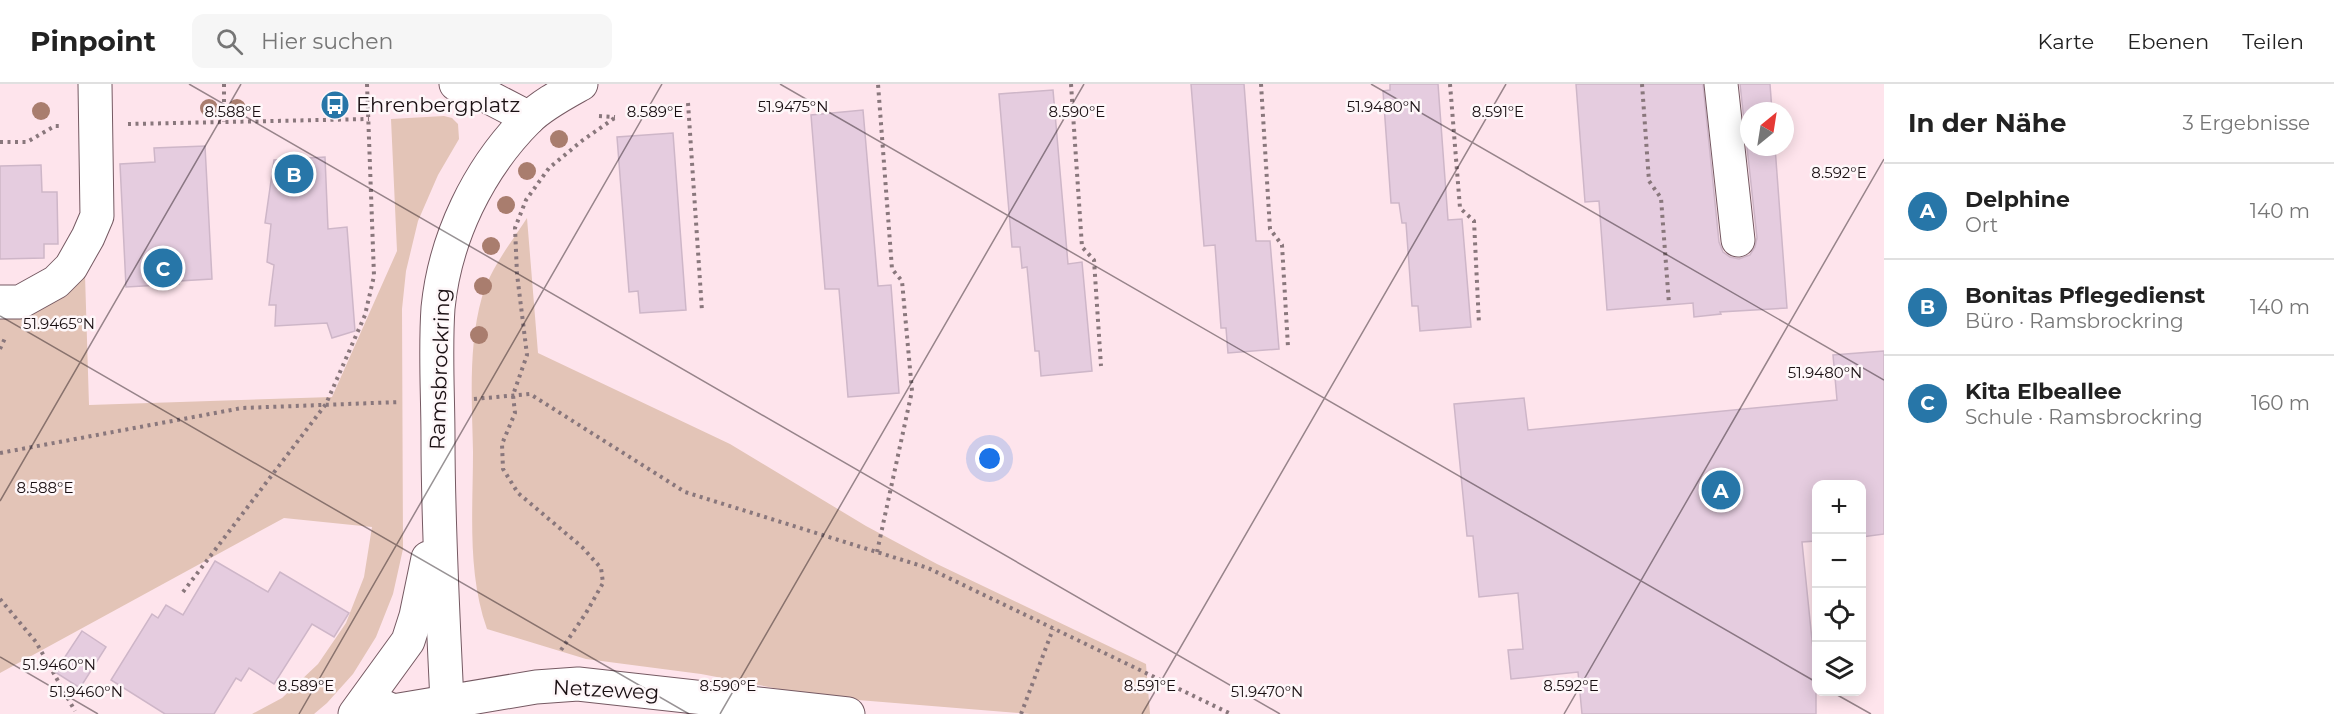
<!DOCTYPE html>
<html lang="de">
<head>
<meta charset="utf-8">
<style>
	body { margin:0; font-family:Montserrat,sans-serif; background:#f6f6f6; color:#222 }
	.controls { position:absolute; right:18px; bottom:18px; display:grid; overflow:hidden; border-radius:12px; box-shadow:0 3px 15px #0003 }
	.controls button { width:54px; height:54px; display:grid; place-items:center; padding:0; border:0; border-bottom:2px solid #e0e0e0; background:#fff; color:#222; font:30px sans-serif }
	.compass { position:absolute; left:1740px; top:18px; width:54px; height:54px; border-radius:50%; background:#fff; box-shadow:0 3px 15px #0003; rotate:30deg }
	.you { position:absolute; left:990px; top:375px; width:21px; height:21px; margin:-15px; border:4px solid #fff; border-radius:50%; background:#1a73e8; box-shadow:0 0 0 9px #1a73e833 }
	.badge { display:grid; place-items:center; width:39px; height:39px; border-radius:50%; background:#2776a8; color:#fff; font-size:20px; font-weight:700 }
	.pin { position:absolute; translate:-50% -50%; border:3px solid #fff; box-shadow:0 2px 6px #0006 }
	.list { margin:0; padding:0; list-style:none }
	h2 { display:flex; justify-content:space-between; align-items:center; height:78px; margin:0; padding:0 24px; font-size:26px }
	h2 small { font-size:20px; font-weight:400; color:#767676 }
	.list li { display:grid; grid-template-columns:39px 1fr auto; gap:18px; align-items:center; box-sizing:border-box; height:96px; padding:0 24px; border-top:2px solid #e0e0e0 }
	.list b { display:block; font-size:22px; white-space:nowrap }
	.list p { margin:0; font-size:20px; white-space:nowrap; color:#767676 }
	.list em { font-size:20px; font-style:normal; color:#767676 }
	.icon { flex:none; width:33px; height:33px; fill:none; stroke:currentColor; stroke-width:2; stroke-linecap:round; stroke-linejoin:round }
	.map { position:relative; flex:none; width:1884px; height:630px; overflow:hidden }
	header { display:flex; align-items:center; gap:36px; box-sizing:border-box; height:84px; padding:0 30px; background:#fff; border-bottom:2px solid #e0e0e0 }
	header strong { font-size:28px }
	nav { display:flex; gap:33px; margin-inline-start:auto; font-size:21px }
	.search { width:420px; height:54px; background:#f6f6f6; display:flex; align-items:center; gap:15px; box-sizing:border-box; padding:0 21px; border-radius:12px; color:#767676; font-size:22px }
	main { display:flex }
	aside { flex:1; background:#fff }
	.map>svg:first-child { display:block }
	.green { fill:#e3c4b7 }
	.building { fill:#e5ccdf; stroke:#ceb6c8; stroke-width:1.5 }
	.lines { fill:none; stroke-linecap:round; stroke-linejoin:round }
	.minor-casing { stroke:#755962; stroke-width:35 }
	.path { stroke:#89777c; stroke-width:4; stroke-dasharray:3 4.5; stroke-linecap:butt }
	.minor { stroke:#fff; stroke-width:33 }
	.tree { fill:#a97d6e }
	.ticks { fill:none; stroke:#1a1013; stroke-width:1.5; stroke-opacity:0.45 }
	.labels { text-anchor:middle; stroke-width:5; stroke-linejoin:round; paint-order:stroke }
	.poi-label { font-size:21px; fill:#1a1013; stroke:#fef7f9; text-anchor:start }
	.street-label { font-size:21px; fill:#1a1013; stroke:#fef7f9 }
	.ticks-label { font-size:15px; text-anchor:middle; fill:#1a1013; stroke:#fef7f9; stroke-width:5; stroke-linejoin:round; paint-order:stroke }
</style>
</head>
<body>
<header>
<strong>Pinpoint</strong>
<div class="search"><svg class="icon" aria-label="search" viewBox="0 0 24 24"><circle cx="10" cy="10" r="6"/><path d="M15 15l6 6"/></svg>Hier suchen</div>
<nav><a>Karte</a><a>Ebenen</a><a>Teilen</a></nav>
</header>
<main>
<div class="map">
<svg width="1884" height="630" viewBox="0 0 1884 630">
	<rect width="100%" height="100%" fill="#fee4ec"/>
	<g class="green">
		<path d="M 444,32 L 452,34 L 458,40 L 459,55 L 438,91 L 418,137 L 406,187 L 402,225 L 403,465 L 393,510 L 376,553 L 353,590 L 327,619 L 314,630 L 252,630 L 282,614 L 318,580 L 346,539 L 364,493 L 372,443 L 284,434 L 0,589 L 0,234 L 85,191 L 89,321 L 332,313 L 397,167 L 391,35 Z"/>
		<path d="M 527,134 L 538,269 L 730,360 L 866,442 L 937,480 L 1146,580 L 1150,630 L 1030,630 L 821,613 L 701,590 L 586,575 L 487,545 C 467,488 473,427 473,368 C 472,318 468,262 482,213 C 490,185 511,159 527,134 Z"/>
	</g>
	<g class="building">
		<path d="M 1191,0 L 1244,0 L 1256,157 L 1270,157 L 1279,265 L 1228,269 L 1226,244 L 1221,244 L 1215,161 L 1204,162 Z"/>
		<path d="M 1390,0 L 1438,0 L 1448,136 L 1462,135 L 1471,243 L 1420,247 L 1418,222 L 1412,222 L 1406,139 L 1402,139 L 1399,119 L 1391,119 L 1383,7 L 1390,6 Z"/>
		<path d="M 1576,0 L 1703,0 L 1719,158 L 1723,168 L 1730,173 L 1739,175 L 1750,171 L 1755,163 L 1757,154 L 1740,0 L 1770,0 L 1772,27 L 1749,27 L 1749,63 L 1775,63 L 1787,224 L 1720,228 L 1721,230 L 1694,233 L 1693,219 L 1607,226 L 1599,117 L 1585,118 Z"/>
		<path d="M 1053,6 L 1068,180 L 1082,178 L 1092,287 L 1041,292 L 1039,267 L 1035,267 L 1027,183 L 1022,184 L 1020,163 L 1012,163 L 999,10 Z"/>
		<path d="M 863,26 L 878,202 L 891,201 L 899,309 L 848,313 L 839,205 L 825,205 L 811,31 Z"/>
		<path d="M 673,49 L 686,226 L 640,229 L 638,207 L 629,208 L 617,53 Z"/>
		<path d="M 205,62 L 212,195 L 179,197 L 179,200 L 126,203 L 120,80 L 155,78 L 154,64 Z"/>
		<path d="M 325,73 L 328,145 L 347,143 L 355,247 L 332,254 L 327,239 L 275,242 L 276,221 L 269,221 L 274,181 L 267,178 L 271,140 L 265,139 L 274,76 Z"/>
		<path d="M 41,81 L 42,108 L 57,108 L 58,160 L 44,160 L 44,174 L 0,175 L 0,82 Z"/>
		<path d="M 1884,267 L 1884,450 L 1862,453 L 1862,400 L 1816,400 L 1816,457 L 1802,458 L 1816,595 L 1816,630 L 1582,630 L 1578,588 L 1511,595 L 1508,566 L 1523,565 L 1518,509 L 1479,513 L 1473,452 L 1467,452 L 1454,320 L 1524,314 L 1528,346 L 1837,316 L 1833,271 Z"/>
		<path d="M 215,477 L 268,508 L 280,488 L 349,529 L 334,553 L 312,540 L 274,600 L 249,584 L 241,597 L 236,594 L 214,630 L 165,630 L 111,596 L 152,530 L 158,534 L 166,521 L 183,531 Z"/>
		<path d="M 82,547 L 106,563 L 80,604 L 55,588 Z"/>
	</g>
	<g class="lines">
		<g class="minor-casing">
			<g id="minor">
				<path d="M 456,0 L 479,8 L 529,34"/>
				<path d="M 1721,0 L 1738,156"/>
				<path d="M 0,218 L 20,218 L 56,198 L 71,183 L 88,153 L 97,132 L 95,0"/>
				<path d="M 367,615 L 393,627 L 536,603 L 578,600 L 848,630"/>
				<path d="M 355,630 L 408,557 L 416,532 L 428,474"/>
				<path d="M 441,630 L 447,618 C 443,531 438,443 438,355 C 438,312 435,267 438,224 C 445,154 478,85 528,35 C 542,21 563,10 581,0"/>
			</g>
		</g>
		<g class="path">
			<path d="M 224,0 L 224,38"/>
			<path d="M 1071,0 L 1082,163 L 1094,176 L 1101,282"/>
			<path d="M 1261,0 L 1270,145 L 1282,161 L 1288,263"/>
			<path d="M 1450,0 L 1460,124 L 1474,137 L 1479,240"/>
			<path d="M 1642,0 L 1649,97 L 1661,114 L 1669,220"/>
			<path d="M 688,19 L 702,227"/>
			<path d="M 599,32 L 615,33"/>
			<path d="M 128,40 L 369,35"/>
			<path d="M 0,58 L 27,58 L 55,42 L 61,42"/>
			<path d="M 0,265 L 6,252"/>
			<path d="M 474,315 L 530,310 L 685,408 L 928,484 L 1231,630"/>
			<path d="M 0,369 L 242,324 L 400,318"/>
			<path d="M 877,468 L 912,307 L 902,197 L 892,185 L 878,0"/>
			<path d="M 183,508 L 326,320 L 365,231 L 374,192 L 367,0"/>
			<path d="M 0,515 L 36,558 L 75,627"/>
			<path d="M 561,566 L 586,529 L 603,499 L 601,484 L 582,463 L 518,409 L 503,385 L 502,360 L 515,329 L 513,311 L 527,271 L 517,190 L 515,144 L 526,116 L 549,84 L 583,56 L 616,33"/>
			<path d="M 1021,630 L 1053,545"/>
		</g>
		<use href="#minor" class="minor"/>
	</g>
	<g class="tree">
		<circle cx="209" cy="24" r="9"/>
		<circle cx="237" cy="24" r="9"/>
		<circle cx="41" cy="27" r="9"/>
		<circle cx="559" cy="55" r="9"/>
		<circle cx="527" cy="87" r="9"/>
		<circle cx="506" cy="121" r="9"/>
		<circle cx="491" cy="162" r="9"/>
		<circle cx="483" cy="202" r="9"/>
		<circle cx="479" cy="251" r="9"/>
	</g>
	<path class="ticks" d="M 189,0 L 1280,630M 780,0 L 1816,598M 1371,0 L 1884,296M 0,232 L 689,630M 0,417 L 241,0M 0,573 L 98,630M 1832,608 L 1871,630M 299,630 L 662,0M 720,630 L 1084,0M 1142,630 L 1506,0M 1564,630 L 1884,75"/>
	<defs>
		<g id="bus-disc" transform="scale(1.5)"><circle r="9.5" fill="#2776a8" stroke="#fef7f9"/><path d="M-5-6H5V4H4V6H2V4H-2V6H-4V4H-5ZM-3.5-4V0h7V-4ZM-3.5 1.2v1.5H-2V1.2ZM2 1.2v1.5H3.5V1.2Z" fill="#fff"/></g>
	</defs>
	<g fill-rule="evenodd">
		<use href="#bus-disc" x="335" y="21"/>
	</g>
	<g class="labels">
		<g class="poi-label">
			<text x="356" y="28">Ehrenbergplatz</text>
		</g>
		<g class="street-label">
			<text transform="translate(440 285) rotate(-88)" y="7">Ramsbrockring</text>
			<text transform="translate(606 606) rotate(3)" y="7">Netzeweg</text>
		</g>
	</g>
	<g class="ticks-label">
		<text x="1384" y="28">51.9480°N</text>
		<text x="793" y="28">51.9475°N</text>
		<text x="233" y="33">8.588°E</text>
		<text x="655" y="33">8.589°E</text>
		<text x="1077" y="33">8.590°E</text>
		<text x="1498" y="33">8.591°E</text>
		<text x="1839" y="94">8.592°E</text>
		<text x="59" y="245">51.9465°N</text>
		<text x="1825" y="294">51.9480°N</text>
		<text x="45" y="409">8.588°E</text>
		<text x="59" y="586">51.9460°N</text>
		<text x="306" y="607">8.589°E</text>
		<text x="728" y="607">8.590°E</text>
		<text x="1150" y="607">8.591°E</text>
		<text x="1571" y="607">8.592°E</text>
		<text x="86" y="613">51.9460°N</text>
		<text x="1267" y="613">51.9470°N</text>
	</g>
</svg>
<div class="controls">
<button>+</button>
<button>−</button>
<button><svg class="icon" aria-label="locate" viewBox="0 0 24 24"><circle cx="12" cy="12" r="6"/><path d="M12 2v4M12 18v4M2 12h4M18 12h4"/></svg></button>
<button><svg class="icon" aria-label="layers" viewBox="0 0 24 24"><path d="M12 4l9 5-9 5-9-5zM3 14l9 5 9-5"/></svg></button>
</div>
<svg class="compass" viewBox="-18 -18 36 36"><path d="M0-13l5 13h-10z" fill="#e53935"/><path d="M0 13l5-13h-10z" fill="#767676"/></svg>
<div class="you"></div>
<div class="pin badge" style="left:1721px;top:406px">A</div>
<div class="pin badge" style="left:294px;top:90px">B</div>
<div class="pin badge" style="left:163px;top:184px">C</div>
</div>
<aside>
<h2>In der Nähe<small>3 Ergebnisse</small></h2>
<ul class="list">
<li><span class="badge">A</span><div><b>Delphine</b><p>Ort</p></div><em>140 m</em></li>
<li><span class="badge">B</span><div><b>Bonitas Pflegedienst</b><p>Büro · Ramsbrockring</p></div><em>140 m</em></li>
<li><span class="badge">C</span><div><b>Kita Elbeallee</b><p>Schule · Ramsbrockring</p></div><em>160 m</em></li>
</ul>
</aside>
</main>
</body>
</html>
